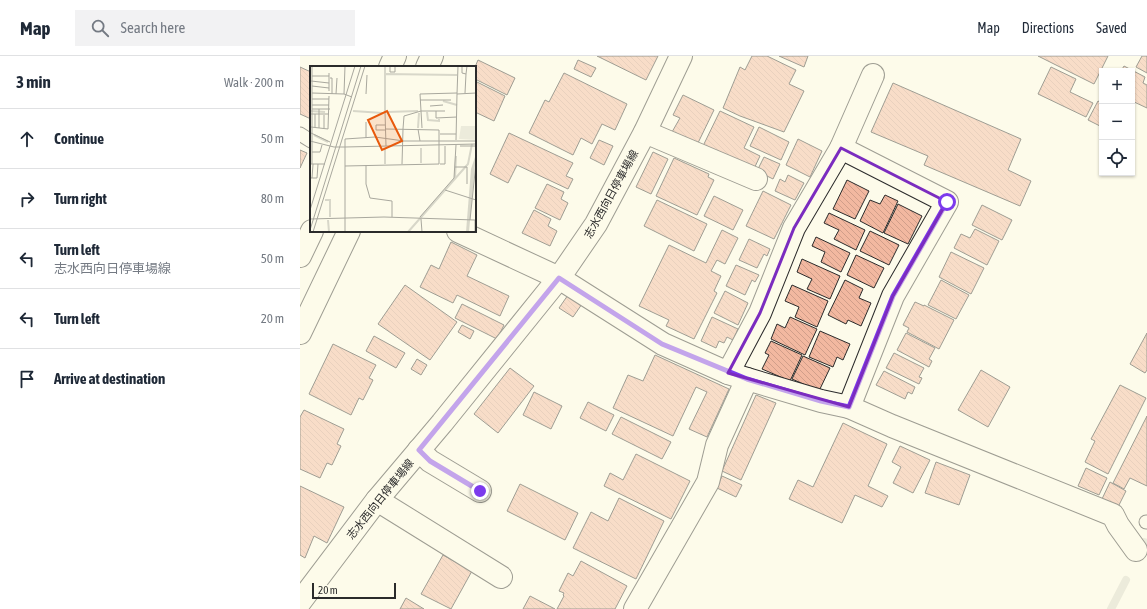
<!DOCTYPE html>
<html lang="en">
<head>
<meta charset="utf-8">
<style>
	body { margin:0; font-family:"Asap Condensed","Noto Sans JP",sans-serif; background:#f2f2f3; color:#1f2937 }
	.controls { position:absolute; right:12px; top:12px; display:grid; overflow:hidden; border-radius:0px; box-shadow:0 1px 3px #0004 }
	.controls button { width:36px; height:36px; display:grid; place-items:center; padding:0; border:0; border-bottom:1px solid #e0e1e3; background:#fff; color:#1f2937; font:20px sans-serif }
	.scale { position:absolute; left:12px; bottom:10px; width:84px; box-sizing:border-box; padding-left:4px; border:2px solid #2b2b2b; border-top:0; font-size:11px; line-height:14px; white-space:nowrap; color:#2b2b2b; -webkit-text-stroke:3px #fdfbea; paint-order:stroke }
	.stop { position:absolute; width:12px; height:12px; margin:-9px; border:3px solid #7c3aed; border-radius:50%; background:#fff }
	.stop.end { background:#7c3aed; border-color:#fff; box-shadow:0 1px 4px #0008 }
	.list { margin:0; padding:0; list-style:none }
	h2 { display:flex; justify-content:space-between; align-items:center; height:52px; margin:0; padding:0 16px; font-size:17px }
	h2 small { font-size:13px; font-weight:400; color:#747a83 }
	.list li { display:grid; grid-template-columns:26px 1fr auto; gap:12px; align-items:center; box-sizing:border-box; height:60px; padding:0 16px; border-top:1px solid #e0e1e3 }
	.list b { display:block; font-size:15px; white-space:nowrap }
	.list p { margin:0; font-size:13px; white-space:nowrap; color:#747a83 }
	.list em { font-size:13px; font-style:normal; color:#747a83 }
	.icon { flex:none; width:22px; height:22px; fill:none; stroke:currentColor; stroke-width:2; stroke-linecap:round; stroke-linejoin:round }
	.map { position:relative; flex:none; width:847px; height:553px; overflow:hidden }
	header { display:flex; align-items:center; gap:24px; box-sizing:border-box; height:56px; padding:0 20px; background:#fff; border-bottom:1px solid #e0e1e3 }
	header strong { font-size:19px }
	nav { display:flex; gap:22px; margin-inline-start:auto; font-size:14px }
	.search { width:280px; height:36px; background:#f2f2f3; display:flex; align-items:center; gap:10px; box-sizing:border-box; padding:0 14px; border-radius:0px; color:#747a83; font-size:15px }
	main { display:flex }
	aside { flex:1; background:#fff }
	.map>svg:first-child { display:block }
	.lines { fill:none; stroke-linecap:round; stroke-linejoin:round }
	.stream { stroke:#d8d7c9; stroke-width:8 }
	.building { fill:url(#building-back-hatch); stroke:#2b2b2b }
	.lane-casing { stroke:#2b2b2b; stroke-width:15 }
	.street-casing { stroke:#2b2b2b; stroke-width:24 }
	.secondary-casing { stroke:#2b2b2b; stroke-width:24 }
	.lane { stroke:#fdfbea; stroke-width:13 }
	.street { stroke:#fdfbea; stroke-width:22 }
	.secondary { stroke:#fdfbea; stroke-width:22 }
	.route { stroke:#7c3aed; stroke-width:5 }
	.marked { fill:none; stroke:#7b2cbf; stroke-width:3; stroke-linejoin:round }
	.labels { text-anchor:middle; stroke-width:3; stroke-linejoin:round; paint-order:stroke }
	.street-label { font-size:11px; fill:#2b2b2b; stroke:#fdfbea }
	.inset-river { fill:none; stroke:#d8d7c9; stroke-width:2 }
	.inset-road { fill:none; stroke:#a9a89e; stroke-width:1 }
	.view { fill:#e8590c; fill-opacity:0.15; stroke:#e8590c; stroke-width:2 }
	.inset-edge { fill:none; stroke:#2b2b2b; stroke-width:2 }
</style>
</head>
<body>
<header>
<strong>Map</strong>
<div class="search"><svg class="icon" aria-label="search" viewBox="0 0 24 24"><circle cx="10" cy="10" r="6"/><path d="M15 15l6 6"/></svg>Search here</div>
<nav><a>Map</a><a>Directions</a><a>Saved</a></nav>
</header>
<main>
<aside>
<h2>3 min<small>Walk · 200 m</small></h2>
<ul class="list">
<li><svg class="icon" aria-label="ahead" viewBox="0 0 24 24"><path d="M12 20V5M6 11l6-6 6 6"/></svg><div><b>Continue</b></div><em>50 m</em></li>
<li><svg class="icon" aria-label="right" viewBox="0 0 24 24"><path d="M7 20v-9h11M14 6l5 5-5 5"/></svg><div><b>Turn right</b></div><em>80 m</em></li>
<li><svg class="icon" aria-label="left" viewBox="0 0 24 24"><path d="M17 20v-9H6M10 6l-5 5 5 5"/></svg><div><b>Turn left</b><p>志水西向日停車場線</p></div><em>50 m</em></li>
<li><svg class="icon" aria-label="left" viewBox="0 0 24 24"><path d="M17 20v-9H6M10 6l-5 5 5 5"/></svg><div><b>Turn left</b></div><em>20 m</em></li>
<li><svg class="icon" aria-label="arrive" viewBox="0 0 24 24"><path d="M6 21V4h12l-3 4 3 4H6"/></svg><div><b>Arrive at destination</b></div></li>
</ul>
</aside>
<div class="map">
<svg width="847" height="553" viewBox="0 0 847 553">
	<defs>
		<pattern id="building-back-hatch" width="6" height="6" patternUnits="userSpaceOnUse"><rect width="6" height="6" fill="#f2b8a0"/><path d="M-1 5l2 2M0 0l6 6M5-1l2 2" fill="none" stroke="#d09e8a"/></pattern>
	</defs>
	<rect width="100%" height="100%" fill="#fdfbea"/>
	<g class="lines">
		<g class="stream">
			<path d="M 844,486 L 847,487"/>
			<path d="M 811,553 L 826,524"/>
		</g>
	</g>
	<g class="building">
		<path d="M 297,0 L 358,0 L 346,24 Z"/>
		<path d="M 452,0 L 467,0 L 496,14 L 489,28 L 504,35 L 484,76 L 440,60 L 423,52 L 440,11 L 445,14 Z"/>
		<path d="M 479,0 L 508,0 L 504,11 Z"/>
		<path d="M 738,0 L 808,0 L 794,28 Z"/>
		<path d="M 842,0 L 847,0 L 847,17 L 836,11 Z"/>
		<path d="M 178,4 L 215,22 L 207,39 L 175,23 L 175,11 Z"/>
		<path d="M 278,4 L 296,12 L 291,21 L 274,13 Z"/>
		<path d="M 824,10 L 845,21 L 843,27 L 847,29 L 847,52 L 832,45 L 832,15 L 821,15 Z"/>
		<path d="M 0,11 L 11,16 L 11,63 L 0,58 Z"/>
		<path d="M 751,11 L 776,23 L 770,36 L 793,47 L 786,61 L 738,38 Z"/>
		<path d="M 264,17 L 327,48 L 315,74 L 302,68 L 292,88 L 281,82 L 273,99 L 229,77 L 245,44 L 249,46 Z"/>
		<path d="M 175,25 L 205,40 L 194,65 L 175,56 Z"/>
		<path d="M 593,27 L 721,83 L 708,114 L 731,125 L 720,150 L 624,109 L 628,100 L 571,76 Z"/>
		<path d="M 383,39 L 414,54 L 397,89 L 372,76 L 380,62 L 373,59 Z"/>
		<path d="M 798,45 L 802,47 L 802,71 L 788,64 Z"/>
		<path d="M 420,55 L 454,71 L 444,92 L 460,100 L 453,115 L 403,90 Z"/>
		<path d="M 459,71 L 489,86 L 481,104 L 450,90 Z"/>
		<path d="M 209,77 L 273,107 L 266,120 L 273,123 L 268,133 L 217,109 L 208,127 L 190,118 Z"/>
		<path d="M 498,83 L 522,95 L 510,121 L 486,109 Z"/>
		<path d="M 299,84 L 313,90 L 304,109 L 290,102 Z"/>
		<path d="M 0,94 L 7,97 L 0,112 Z"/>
		<path d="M 353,96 L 368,103 L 351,138 L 336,131 Z"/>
		<path d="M 464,101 L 480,108 L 473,123 L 457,115 Z"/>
		<path d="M 374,102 L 409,118 L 408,121 L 414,124 L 397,159 L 356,140 Z"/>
		<path d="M 488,119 L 504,127 L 495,144 L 475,135 L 480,123 L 485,126 Z"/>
		<path d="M 547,124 L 569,135 L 555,163 L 533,153 Z"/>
		<path d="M 247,128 L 264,136 L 261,143 L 268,147 L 260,164 L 235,152 Z"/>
		<path d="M 463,135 L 491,149 L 474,183 L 446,170 Z"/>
		<path d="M 585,139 L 598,145 L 583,177 L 560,165 L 570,144 L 580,148 Z"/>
		<path d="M 414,140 L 443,154 L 433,174 L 404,160 Z"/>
		<path d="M 357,144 L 407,168 L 394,195 L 344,170 Z"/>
		<path d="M 598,148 L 622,160 L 608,188 L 584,177 Z"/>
		<path d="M 682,149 L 712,164 L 702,184 L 672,169 Z"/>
		<path d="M 234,154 L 251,163 L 248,170 L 257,175 L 250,190 L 222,177 Z"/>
		<path d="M 529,157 L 565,174 L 556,194 L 534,183 L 539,174 L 524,167 Z"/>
		<path d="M 675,173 L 699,185 L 687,209 L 654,192 L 661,178 L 670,182 Z"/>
		<path d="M 422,174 L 438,182 L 425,208 L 417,204 L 411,215 L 421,220 L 414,235 L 417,237 L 394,283 L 366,270 L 369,264 L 339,250 L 369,189 L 406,207 Z"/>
		<path d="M 570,175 L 599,189 L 589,209 L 560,195 Z"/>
		<path d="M 516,181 L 550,197 L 541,216 L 521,206 L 525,196 L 512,190 Z"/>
		<path d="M 449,183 L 470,193 L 467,200 L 464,198 L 457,212 L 439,204 Z"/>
		<path d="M 151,186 L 177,199 L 167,220 L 209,240 L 200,260 L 157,239 L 153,247 L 120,231 L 131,209 L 139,213 Z"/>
		<path d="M 651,196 L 684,212 L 671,238 L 639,221 Z"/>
		<path d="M 556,199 L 584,212 L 574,232 L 547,219 Z"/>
		<path d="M 502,203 L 540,220 L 530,243 L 507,233 L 512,223 L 497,216 Z"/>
		<path d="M 436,209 L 459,219 L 455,226 L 452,224 L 445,239 L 426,230 Z"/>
		<path d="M 545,224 L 563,233 L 559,242 L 571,247 L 561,270 L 548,264 L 546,268 L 528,259 Z"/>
		<path d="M 641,224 L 669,239 L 656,263 L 628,249 Z"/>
		<path d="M 105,229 L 157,266 L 130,304 L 78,268 Z"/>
		<path d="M 492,229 L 528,245 L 517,271 L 495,261 L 499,251 L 485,245 Z"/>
		<path d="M 425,235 L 448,247 L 438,269 L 414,257 Z"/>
		<path d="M 268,239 L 282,248 L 273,261 L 259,252 Z"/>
		<path d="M 615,246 L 624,250 L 624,249 L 654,264 L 639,293 L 609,277 L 607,276 L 609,272 L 603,269 Z"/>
		<path d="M 162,248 L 204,269 L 197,283 L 155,262 Z"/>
		<path d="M 412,261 L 438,273 L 433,284 L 427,281 L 424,287 L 419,285 L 416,292 L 401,285 Z"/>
		<path d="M 490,261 L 517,273 L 505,299 L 471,283 L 477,268 L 485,272 Z"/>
		<path d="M 162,269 L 174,275 L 170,283 L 158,276 Z"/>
		<path d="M 520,275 L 550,288 L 543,304 L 537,301 L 533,311 L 509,301 Z"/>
		<path d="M 606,277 L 635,292 L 629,303 L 632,305 L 629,311 L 597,294 Z"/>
		<path d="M 847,277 L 847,314 L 845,317 L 830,308 Z"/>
		<path d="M 74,280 L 105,297 L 96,312 L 66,295 Z"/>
		<path d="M 471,285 L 502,299 L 490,325 L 462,313 L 469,299 L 465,297 Z"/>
		<path d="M 33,288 L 76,309 L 69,322 L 73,324 L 63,344 L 59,342 L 51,359 L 9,338 Z"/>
		<path d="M 594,297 L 624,312 L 619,321 L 622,322 L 619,328 L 586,312 Z"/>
		<path d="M 355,299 L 429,333 L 407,381 L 389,373 L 407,336 L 396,331 L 373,380 L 313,352 L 328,319 L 343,325 Z"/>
		<path d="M 503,300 L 530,312 L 519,335 L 492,323 Z"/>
		<path d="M 117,303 L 127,309 L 121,319 L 111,313 Z"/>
		<path d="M 210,312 L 234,330 L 198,377 L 174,358 Z"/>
		<path d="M 681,314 L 710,331 L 688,371 L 658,354 Z"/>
		<path d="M 584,315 L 615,331 L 612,338 L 608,336 L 605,343 L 576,329 Z"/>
		<path d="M 820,329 L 846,342 L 808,418 L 785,406 L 795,385 L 791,383 Z"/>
		<path d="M 234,336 L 262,350 L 251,373 L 223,359 Z"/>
		<path d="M 456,339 L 476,347 L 441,424 L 422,415 Z"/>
		<path d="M 288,346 L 314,359 L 306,375 L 280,362 Z"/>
		<path d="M 4,354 L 44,373 L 37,388 L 41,390 L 32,409 L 27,407 L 20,422 L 0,413 L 0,361 Z"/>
		<path d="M 847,360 L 847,430 L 830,422 L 824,433 L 813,427 Z"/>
		<path d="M 321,361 L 371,386 L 362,403 L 312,378 Z"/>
		<path d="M 543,367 L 587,388 L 568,430 L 588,440 L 582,451 L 555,439 L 542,467 L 489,443 L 498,424 L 513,431 Z"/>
		<path d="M 600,390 L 630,404 L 613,437 L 593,427 L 601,411 L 592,406 Z"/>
		<path d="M 336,398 L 390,425 L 371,463 L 304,430 L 310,417 L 323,424 Z"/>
		<path d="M 636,406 L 670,419 L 659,449 L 625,437 Z"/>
		<path d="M 786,412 L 807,422 L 799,439 L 778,430 Z"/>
		<path d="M 422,420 L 442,429 L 436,441 L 417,432 Z"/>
		<path d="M 810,426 L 826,435 L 818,451 L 802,443 Z"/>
		<path d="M 220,428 L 278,457 L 265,484 L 207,455 Z"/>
		<path d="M 0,430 L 44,451 L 27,487 L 14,480 L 5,502 L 0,499 Z"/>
		<path d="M 319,442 L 364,465 L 336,523 L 273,492 L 291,456 L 308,465 Z"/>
		<path d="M 143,499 L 172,515 L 151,553 L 121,538 Z"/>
		<path d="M 281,505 L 327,530 L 315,553 L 257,553 L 264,540 L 263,539 L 264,537 L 259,535 L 268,517 L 273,520 Z"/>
		<path d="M 230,540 L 255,553 L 223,553 Z"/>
		<path d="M 106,542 L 124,553 L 100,553 Z"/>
	</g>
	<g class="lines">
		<g class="lane-casing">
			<g id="lane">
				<path d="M 0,78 L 11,85"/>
				<path d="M 846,466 L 847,466"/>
			</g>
		</g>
		<g class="street-casing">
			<g id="street">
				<path d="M 345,76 L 456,123"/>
				<path d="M 541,92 L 573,19"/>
				<path d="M 158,175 L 259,222 L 363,288 L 428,317 L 447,323 L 521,345 L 549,351 L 592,370 L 813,459 L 818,469 L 836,494"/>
				<path d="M 428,317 L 460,257 L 494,172 L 541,92 L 647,146 L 593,240 L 549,351"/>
				<path d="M 119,394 L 130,405 L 180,435"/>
				<path d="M 77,444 L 201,521"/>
				<path d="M 335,553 L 408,426 L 417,389 L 447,323"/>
			</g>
		</g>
		<g class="secondary-casing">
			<g id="secondary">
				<path d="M 90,11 L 95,0"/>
				<path d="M 127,11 L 132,0"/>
				<path d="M 0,200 L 12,175"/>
				<path d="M 0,277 L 49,175"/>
				<path d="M 0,546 L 77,444 L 142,367 L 259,222 L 296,168 L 345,76 L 381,0"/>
			</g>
		</g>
		<use href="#lane" class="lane"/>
		<use href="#street" class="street"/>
		<use href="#secondary" class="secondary"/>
	</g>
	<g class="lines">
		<path class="route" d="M 180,435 L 130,405 L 119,394 L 259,222 L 362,288 L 447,323 L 521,345 L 549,351 L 593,240 L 647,146"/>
	</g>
	<path d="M0 0H847V553H0ZM 541,92 L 647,146 L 593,240 L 549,351 L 428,317 L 460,257 L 494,172 Z" fill="#fdfbea" fill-opacity=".55" fill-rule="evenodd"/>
	<path class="marked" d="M 541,92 L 647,146 L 593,240 L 549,351 L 428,317 L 460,257 L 494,172 Z"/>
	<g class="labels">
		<g class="street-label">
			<text transform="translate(311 138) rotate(-61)" y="4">志水西向日停車場線</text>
			<text transform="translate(80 443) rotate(-51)" y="4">志水西向日停車場線</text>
		</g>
	</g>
	<g transform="translate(10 10)">
		<rect width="166" height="166" fill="#fdfbea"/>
		<path d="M 151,60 L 166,60 L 166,74 L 149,73 Z" fill="#ecebdb"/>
		<path d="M 166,88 L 159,166 L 156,166 L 161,103 Z" fill="#d8d7c9"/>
		<path class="inset-river" d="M 76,8 L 147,9M 133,35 L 147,39M 0,45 L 15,46M 43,45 L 73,47M 75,46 L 75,0M 77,46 L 108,45M 117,46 L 118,54 L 129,55 L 129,53M 108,62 L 109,47M 4,69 L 18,76M 75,82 L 75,98M 111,97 L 111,82M 145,112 L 146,90M 15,134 L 20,134 L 20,151M 18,154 L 19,166M 98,166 L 158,98 L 162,78"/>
		<path class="inset-road" d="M 35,0 L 34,28 L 42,31M 80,0 L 80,6 L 85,6 L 85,0M 152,0 L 152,7 L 156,8 L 157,0M 2,10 L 19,10M 20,12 L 22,12 L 22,28M 1,15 L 19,17M 2,20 L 19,22M 19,25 L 19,7M 2,27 L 34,28M 155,27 L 156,8M 26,28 L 27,12M 56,28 L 57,9M 147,28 L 148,0M 2,33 L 19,33M 110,34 L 141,34M 2,39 L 19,39M 120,40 L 133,39M 2,43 L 20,43M 126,45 L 111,45 L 110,28 L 147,27M 135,45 L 126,45 L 126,52 L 147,51M 75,46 L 76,80M 1,48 L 19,48M 75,59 L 66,59 L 66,64 L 76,64M 1,61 L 18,63 L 19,30M 5,62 L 5,48M 9,62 L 9,43M 14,62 L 14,49M 93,63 L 94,50 L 111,45 L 112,62M 108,63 L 110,75M 1,67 L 20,76M 130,68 L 146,68M 56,72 L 56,56M 146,74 L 147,28 L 166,27M 0,75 L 24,81 L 35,81 L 35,73 L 65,71 L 94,75 L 166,75M 150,80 L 166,80M 35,81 L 166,78M 35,81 L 35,166M 2,86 L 10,86 L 12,79M 0,98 L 15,98M 2,98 L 2,0M 92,98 L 93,63M 130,98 L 135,98 L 135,80M 56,99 L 56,118 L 60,132 L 82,135 L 82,151M 35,100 L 129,98 L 129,64 L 76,63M 145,101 L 157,101 L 157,118M 0,112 L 7,112 L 8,98M 2,112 L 3,98M 135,124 L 166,134M 0,144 L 45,0M 110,151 L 144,112 L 146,79M 0,153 L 74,151 L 165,154 L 165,166M 111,153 L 112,166M 160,154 L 166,97M 0,164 L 51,0M 3,166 L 55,0"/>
		<path class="view" d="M 77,45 L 92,75 L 72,84 L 58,54 Z"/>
		<rect width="166" height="166" class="inset-edge"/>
	</g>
</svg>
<div class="controls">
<button>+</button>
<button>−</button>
<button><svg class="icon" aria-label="locate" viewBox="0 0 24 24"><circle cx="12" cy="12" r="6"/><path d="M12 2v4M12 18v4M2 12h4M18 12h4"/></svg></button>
</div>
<div class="scale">20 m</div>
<div class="stop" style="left:647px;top:146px"></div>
<div class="stop end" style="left:180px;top:435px"></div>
</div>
</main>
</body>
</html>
